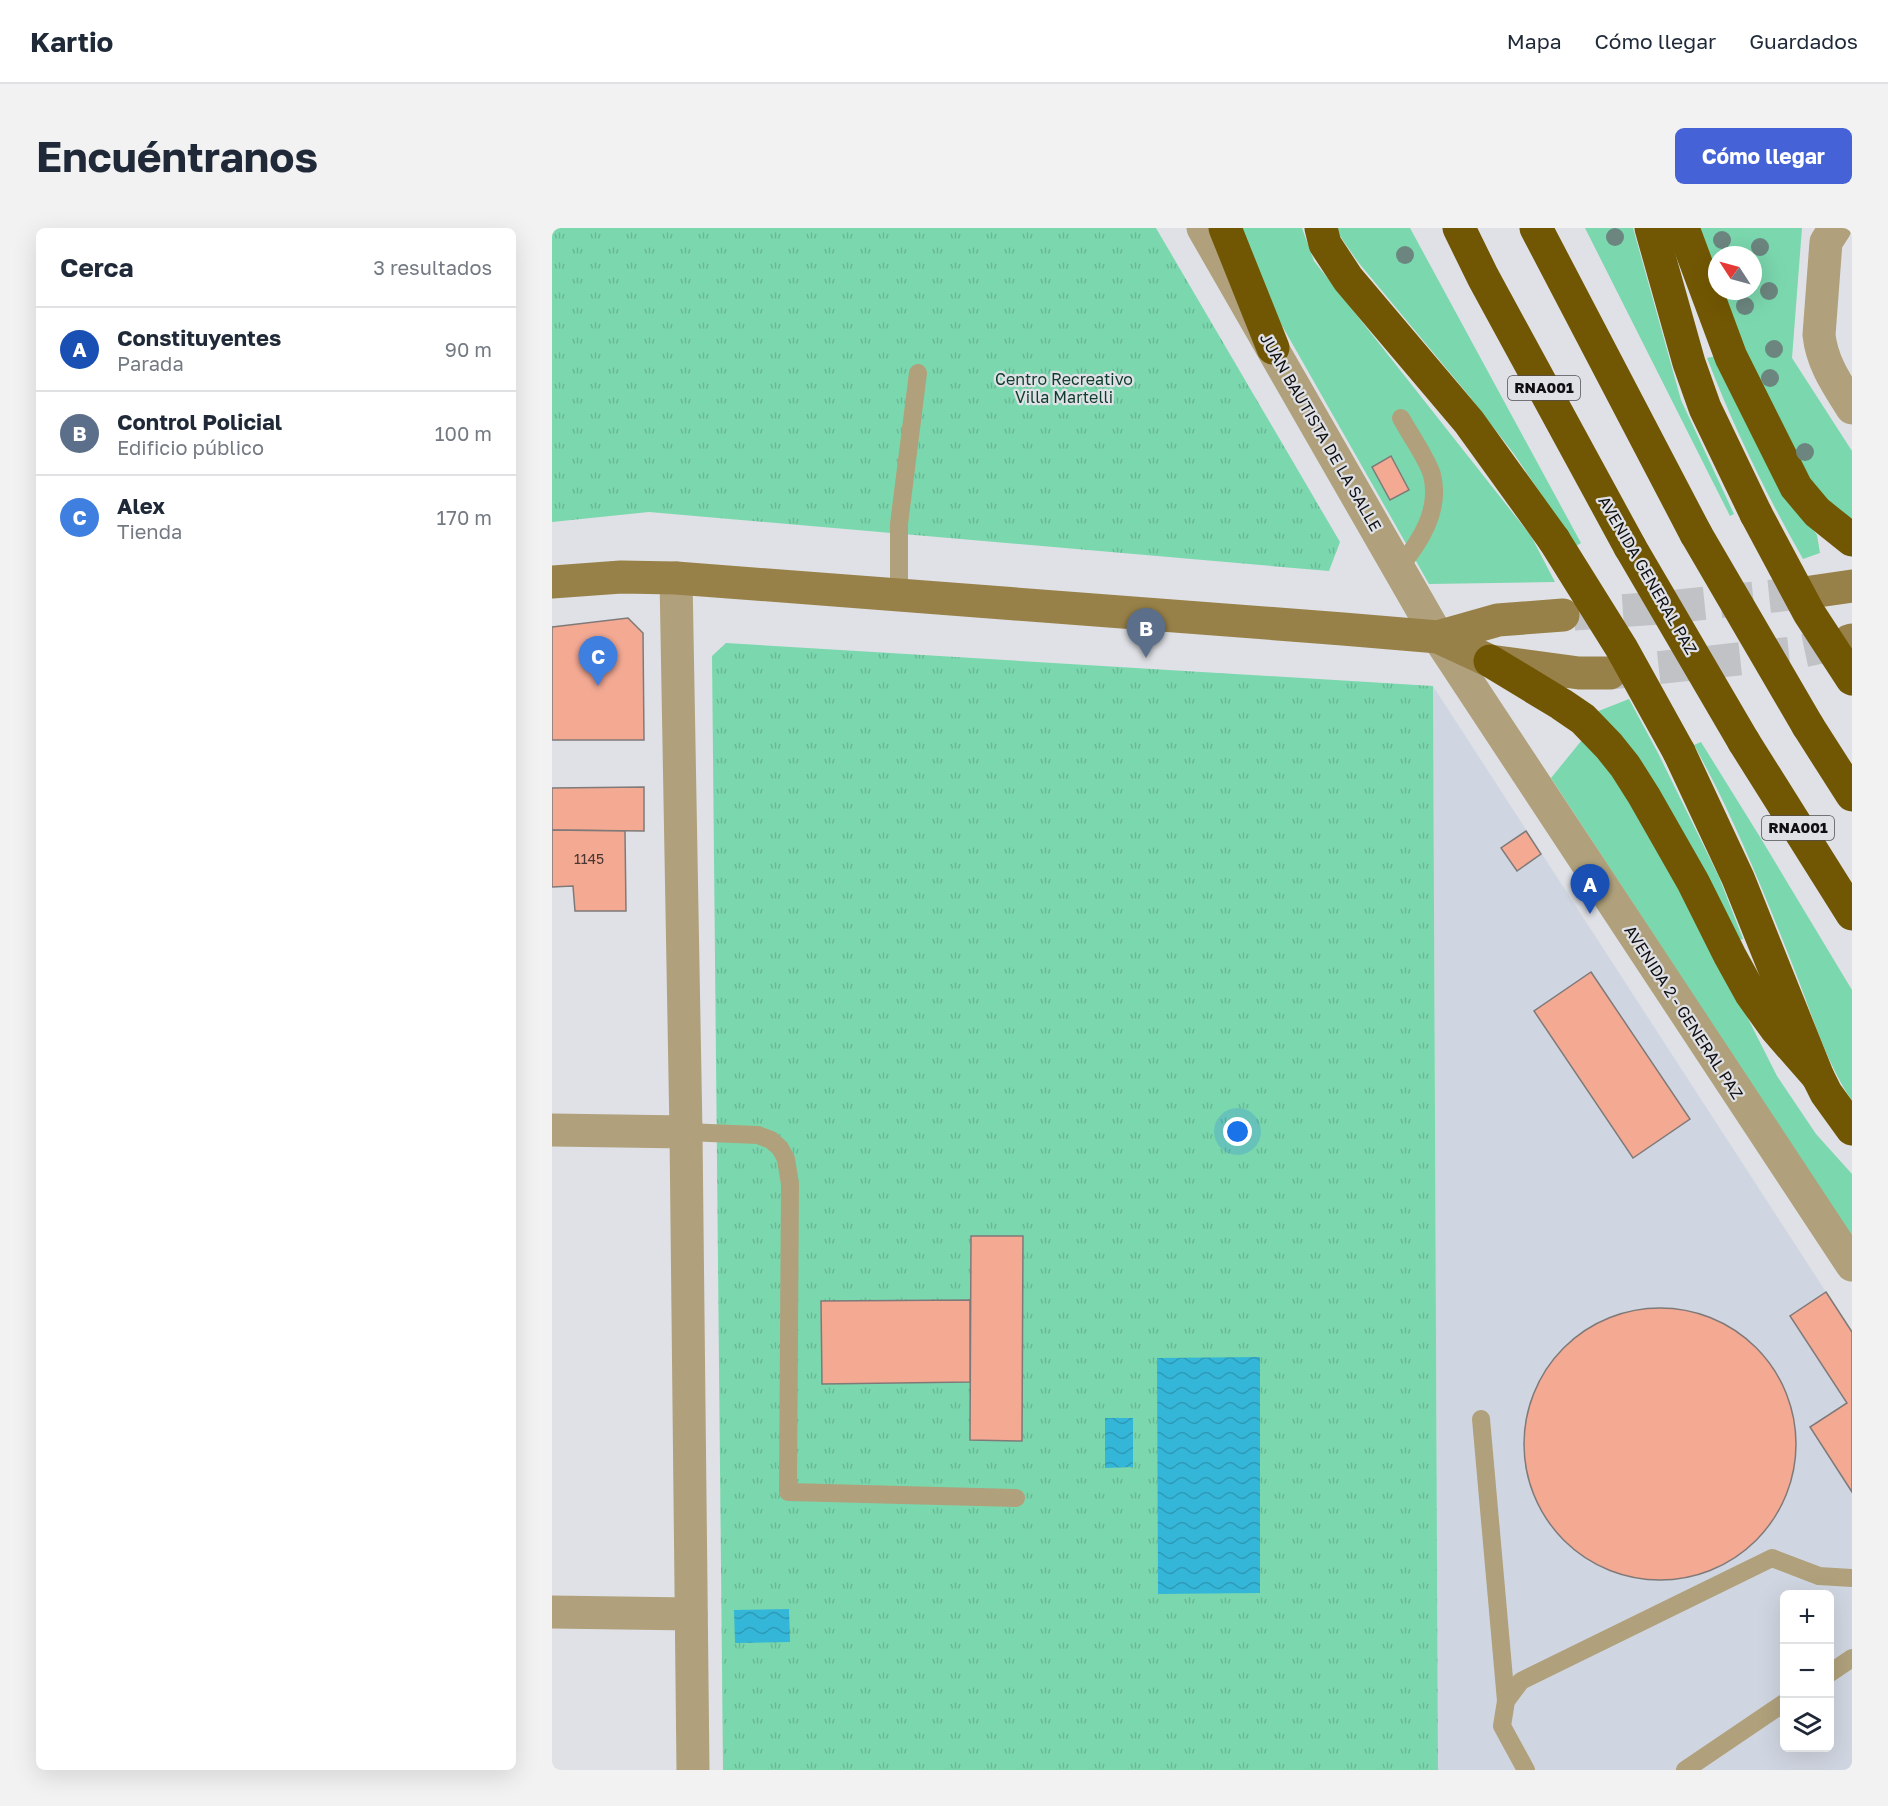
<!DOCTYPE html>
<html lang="es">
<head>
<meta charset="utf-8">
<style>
	body { margin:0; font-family:"Golos Text",sans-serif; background:#f2f2f3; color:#1f2937 }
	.controls { position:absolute; right:18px; bottom:18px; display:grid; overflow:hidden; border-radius:9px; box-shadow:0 6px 24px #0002 }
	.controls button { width:54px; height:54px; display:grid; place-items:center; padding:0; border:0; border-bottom:2px solid #e0e1e3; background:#fff; color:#1f2937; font:30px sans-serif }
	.compass { position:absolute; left:1156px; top:18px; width:54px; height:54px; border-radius:50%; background:#fff; box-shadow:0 6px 24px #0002; rotate:306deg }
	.you { position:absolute; left:686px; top:904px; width:21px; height:21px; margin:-15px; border:4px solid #fff; border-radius:50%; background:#1a73e8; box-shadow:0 0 0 9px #1a73e833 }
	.badge { display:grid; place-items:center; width:39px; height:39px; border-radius:50%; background:#4563d6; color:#fff; font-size:20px; font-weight:700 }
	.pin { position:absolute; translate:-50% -50px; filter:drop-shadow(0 2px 3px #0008) }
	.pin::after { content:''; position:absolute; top:32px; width:21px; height:18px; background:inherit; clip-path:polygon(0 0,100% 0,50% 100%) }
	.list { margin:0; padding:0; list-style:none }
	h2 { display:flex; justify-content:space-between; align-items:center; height:78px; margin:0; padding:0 24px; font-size:26px }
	h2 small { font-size:20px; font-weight:400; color:#747a83 }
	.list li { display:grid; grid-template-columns:39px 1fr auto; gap:18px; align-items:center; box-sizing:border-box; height:84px; padding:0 24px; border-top:2px solid #e0e1e3 }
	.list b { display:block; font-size:22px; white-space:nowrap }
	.list p { margin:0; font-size:20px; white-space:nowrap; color:#747a83 }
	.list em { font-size:20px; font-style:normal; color:#747a83 }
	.icon { flex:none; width:33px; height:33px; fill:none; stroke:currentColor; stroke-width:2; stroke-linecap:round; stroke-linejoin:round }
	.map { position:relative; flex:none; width:1300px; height:1542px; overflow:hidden; border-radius:9px }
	header { display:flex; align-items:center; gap:36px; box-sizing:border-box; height:84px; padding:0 30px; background:#fff; border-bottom:2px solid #e0e1e3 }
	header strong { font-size:28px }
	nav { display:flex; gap:33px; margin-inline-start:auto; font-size:21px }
	.intro { display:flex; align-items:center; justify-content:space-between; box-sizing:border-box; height:144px; padding:0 36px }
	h1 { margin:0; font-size:42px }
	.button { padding:15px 27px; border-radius:9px; background:#4563d6; color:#fff; font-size:21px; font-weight:700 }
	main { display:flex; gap:36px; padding:0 36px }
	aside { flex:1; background:#fff; border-radius:9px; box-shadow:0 6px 24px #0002 }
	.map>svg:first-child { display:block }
	.built { fill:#d0d6e1; fill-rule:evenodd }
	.grass { fill:#7bd8ae }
	.park { fill:url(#park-tufts) }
	.water { fill:url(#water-waves) }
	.building { fill:#f4a993; stroke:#7f7a79; stroke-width:1.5 }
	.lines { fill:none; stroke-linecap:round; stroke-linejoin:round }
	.secondary-tunnel { stroke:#c0c2c6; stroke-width:33; stroke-dasharray:33 16; stroke-linecap:butt }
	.service { stroke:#b0a17c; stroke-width:18 }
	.minor { stroke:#b0a17c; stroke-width:33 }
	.tertiary { stroke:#b0a17c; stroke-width:33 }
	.secondary { stroke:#988148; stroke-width:33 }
	.motorway { stroke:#715703; stroke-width:33 }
	.motorway-bridge { stroke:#715703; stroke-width:33 }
	.tree { fill:#6c867f }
	.labels { text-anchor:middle; stroke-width:4.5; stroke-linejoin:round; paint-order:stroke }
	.number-label { font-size:14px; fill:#493632 }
	.shield { fill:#dfe1e6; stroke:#4e4f52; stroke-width:1.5 }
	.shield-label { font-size:15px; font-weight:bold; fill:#101012 }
	.park-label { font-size:16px; fill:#0e3c2a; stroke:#dfe1e6 }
	.street-label { font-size:16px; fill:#101012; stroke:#dfe1e6 }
</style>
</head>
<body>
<header>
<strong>Kartio</strong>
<nav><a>Mapa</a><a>Cómo llegar</a><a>Guardados</a></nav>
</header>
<div class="intro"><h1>Encuéntranos</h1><a class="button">Cómo llegar</a></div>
<main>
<aside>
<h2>Cerca<small>3 resultados</small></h2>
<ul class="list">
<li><span class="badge" style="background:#1a4fb4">A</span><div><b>Constituyentes</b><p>Parada</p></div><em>90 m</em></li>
<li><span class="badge" style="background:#5c6f8a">B</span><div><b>Control Policial</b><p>Edificio público</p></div><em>100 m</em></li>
<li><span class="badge" style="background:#3f7fe0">C</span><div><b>Alex</b><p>Tienda</p></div><em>170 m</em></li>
</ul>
</aside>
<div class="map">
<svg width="1300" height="1542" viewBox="0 0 1300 1542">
	<defs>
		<pattern id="park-tufts" width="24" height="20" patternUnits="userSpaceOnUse" patternTransform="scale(1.5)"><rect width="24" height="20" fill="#7bd8ae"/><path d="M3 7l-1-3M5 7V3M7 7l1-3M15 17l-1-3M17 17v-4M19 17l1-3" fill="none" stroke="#69b895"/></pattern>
		<pattern id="water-waves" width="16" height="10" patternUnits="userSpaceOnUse" patternTransform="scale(1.5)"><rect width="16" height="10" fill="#34b6d8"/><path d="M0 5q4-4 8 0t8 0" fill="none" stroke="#2d9bb8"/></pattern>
	</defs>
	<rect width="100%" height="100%" fill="#dfe1e6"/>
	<path class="built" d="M 881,458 L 1300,1104 L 1300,1542 L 886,1542 ZM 1232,1366 L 1278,1366 L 1278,1520 L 1232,1520 Z"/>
	<g class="grass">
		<path d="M 684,0 L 750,0 L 762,33 L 979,308 L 1003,354 L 877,356 L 712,66 Z"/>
		<path d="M 785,0 L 858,0 L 1029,315 L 1024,318 L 962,226 L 918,169 L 806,34 L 788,8 Z"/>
		<path d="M 1033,0 L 1081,0 L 1129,172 L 1182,286 L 1178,288 Z"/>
		<path d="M 1146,0 L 1250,0 L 1240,130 L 1300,223 L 1300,298 L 1254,252 L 1188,122 L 1168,63 L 1201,63 L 1201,27 L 1165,27 L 1165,54 Z"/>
		<path d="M 1164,128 L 1234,266 L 1265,307 L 1268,325 L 1251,331 C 1214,266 1182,200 1155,130 Z"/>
		<path d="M 1077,471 L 1106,525 L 1167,649 L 1191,711 L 1186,712 L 1044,484 Z"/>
		<path d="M 1034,507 L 1039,511 L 1129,658 L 1225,848 L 1264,906 L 1300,946 L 1300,1010 L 999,550 Z"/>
		<path d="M 1149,514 L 1208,609 L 1300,762 L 1300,873 C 1273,832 1261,789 1243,743 C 1213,667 1182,589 1142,517 Z"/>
	</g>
	<g class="park">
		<path d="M 0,0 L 604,0 L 788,314 L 777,343 L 97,284 L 0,294 Z"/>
		<path d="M 174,415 L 881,458 L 886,1542 L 171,1542 L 160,428 Z"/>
	</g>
	<g class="water">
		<path d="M 708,1129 L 708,1365 L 606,1366 L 605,1130 Z"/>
		<path d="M 553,1190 L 581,1190 L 581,1239 L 553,1240 Z"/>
		<path d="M 237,1381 L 238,1414 L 183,1415 L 182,1382 Z"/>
	</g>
	<g class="building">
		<path d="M 839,228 L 857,262 L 838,272 L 820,239 Z"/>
		<path d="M 76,390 L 91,405 L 92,512 L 0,512 L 0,399 Z"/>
		<path d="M 92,559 L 92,603 L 0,602 L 0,560 Z"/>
		<path d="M 0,602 L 73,603 L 74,683 L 23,683 L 21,658 L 0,659 Z"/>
		<path d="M 974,603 L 989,626 L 965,643 L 949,620 Z"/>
		<path d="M 1039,744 L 1138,891 L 1081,930 L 982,783 Z"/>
		<path d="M 419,1008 L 471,1008 L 470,1213 L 418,1212 Z"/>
		<path d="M 1274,1064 L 1300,1104 L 1300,1264 L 1258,1199 L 1295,1175 L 1238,1088 Z"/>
		<path d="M 418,1072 L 418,1154 L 270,1156 L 269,1073 Z"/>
		<circle cx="1108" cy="1216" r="136"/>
	</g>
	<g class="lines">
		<g class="secondary-tunnel">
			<path d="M 1022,386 L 1108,380 L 1259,364"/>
			<path d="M 1058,445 L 1241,425 L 1297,413"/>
		</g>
		<g class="service">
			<path d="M 847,340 C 868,314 889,282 880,247 C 876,232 857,205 849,190"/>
			<path d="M 347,368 L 347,296 L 366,145"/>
			<path d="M 134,904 L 206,907 L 219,912 L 228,920 L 234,931 L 238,956 L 236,1264 L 464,1270"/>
			<path d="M 929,1191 L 954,1473"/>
			<path d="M 1278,1445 L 1300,1430"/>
			<path d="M 974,1542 L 950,1498 L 954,1473 L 969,1453 L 1220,1330 L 1267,1348 L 1300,1350"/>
			<path d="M 1133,1542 L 1232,1475"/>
		</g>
		<g class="minor">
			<path d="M 124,350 L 134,904 L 141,1542"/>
			<path d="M 0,902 L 134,904"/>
			<path d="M 0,1384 L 139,1386"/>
		</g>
		<g class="tertiary">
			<path d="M 651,0 L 886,409 L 1300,1037"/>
			<path d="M 1283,0 L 1274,14 L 1267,107 C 1270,135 1285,156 1300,180"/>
		</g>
		<g class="secondary">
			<path d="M 0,354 L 69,349 L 124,350 L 791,401 L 886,409 L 938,433 L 1027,445 L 1058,445"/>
			<path d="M 1259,364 L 1300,358"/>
			<path d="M 886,409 L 946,392 L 1011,387"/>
			<path d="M 1297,413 L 1300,412"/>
		</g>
		<g class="motorway">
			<path d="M 673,0 L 721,120"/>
			<path d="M 769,0 L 773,16 L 796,51 L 917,194 L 1002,312"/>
			<path d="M 907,0 L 931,49 L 1078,319"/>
			<path d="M 984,0 L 1144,306"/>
			<path d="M 1099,0 L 1137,135 L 1153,180 L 1204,286"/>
			<path d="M 1131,0 L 1179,129 L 1244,259 L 1265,284 L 1300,312"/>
			<path d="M 938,433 L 1009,476 L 1031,491 L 1057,518 L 1073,538 L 1092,568 L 1141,654 L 1178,728 L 1199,766 L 1224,801 L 1266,849"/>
			<path d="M 1256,498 L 1300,567"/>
			<path d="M 1192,514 L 1300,686"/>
			<path d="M 1127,524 L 1186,650 L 1266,849 L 1274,865 L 1300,901"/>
		</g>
		<g class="motorway-bridge">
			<path d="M 1204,286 L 1257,385 L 1300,451"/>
			<path d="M 1144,306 L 1256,498"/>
			<path d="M 1002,312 L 1070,421 L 1127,524"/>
			<path d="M 1078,319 L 1192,514"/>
		</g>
	</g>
	<g class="tree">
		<circle cx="1063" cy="9" r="9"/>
		<circle cx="1170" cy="12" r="9"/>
		<circle cx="1208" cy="19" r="9"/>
		<circle cx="853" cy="27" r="9"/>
		<circle cx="1217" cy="63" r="9"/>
		<circle cx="1193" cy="78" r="9"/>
		<circle cx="1222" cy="121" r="9"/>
		<circle cx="1218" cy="150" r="9"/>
		<circle cx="1253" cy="224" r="9"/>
	</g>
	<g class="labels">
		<g class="number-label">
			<text x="37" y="636">1145</text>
		</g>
		<g class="shield">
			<rect x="956" y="148" width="72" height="24" rx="4.5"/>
			<rect x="1210" y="588" width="72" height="24" rx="4.5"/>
		</g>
		<g class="shield-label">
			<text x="992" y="165">RNA001</text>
			<text x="1246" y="605">RNA001</text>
		</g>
		<g class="park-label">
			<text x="512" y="157">Centro Recreativo<tspan x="512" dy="18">Villa Martelli</tspan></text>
		</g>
		<g class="street-label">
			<text transform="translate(769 204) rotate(60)" y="6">JUAN BAUTISTA DE LA SALLE</text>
			<text transform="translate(1096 347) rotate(60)" y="6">AVENIDA GENERAL PAZ</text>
			<text transform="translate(1132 784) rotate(57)" y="6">AVENIDA 2 - GENERAL PAZ</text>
		</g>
	</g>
</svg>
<div class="controls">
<button>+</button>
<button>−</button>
<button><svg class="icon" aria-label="layers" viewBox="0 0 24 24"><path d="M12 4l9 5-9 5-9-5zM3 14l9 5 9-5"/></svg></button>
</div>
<svg class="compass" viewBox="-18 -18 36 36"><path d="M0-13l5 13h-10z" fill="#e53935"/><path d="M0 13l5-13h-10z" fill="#747a83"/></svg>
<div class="you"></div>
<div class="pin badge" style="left:1038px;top:686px;background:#1a4fb4">A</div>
<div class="pin badge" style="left:594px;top:430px;background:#5c6f8a">B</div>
<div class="pin badge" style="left:46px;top:458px;background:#3f7fe0">C</div>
</div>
</main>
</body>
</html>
